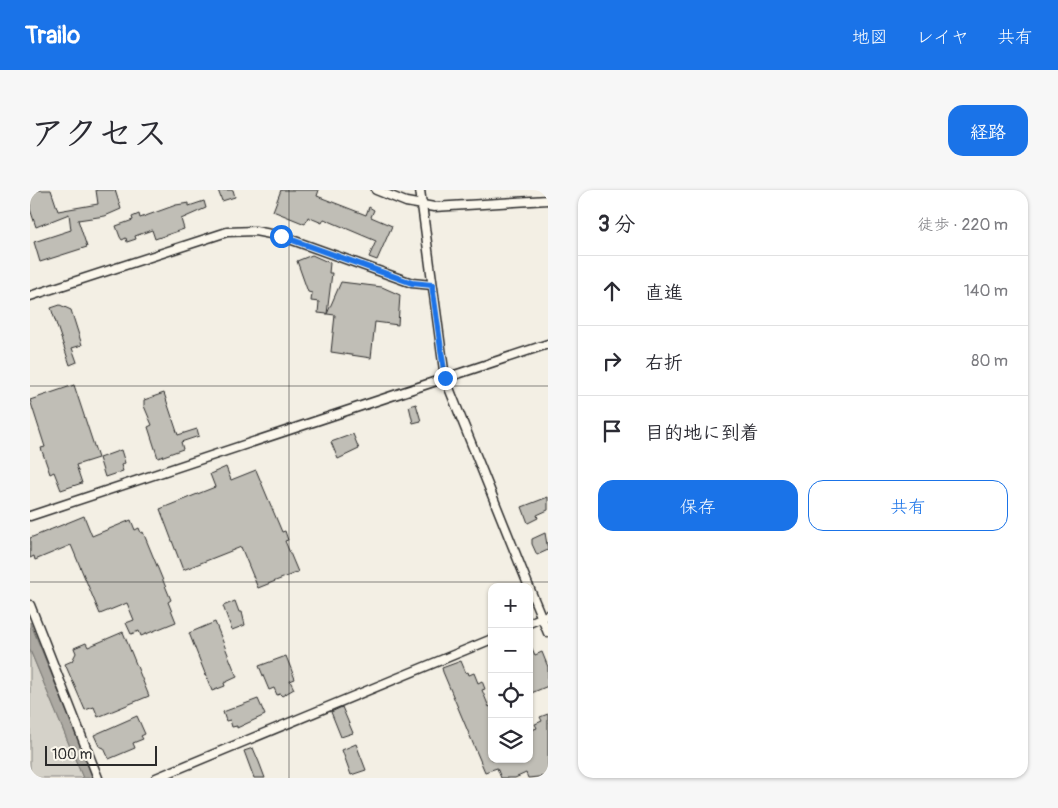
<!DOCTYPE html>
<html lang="ja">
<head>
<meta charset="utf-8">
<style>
	body { margin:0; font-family:Pangolin,"Klee One",sans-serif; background:#f7f7f7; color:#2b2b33 }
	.controls { position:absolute; right:15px; bottom:15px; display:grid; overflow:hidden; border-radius:10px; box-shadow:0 1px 4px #0004 }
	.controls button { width:45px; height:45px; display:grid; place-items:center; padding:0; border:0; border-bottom:1px solid #e1e1e2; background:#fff; color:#2b2b33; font:25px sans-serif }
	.scale { position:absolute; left:15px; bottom:12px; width:112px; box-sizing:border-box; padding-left:5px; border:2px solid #2b2b2b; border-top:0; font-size:14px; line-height:18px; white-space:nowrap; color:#2b2b2b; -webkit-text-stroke:4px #fbf7ec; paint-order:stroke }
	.stop { position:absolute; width:15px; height:15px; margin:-11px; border:4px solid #1a73e8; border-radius:50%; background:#fff }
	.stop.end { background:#1a73e8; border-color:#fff; box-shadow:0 1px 5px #0008 }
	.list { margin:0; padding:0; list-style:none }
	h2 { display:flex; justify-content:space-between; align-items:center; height:65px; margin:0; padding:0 20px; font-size:21px }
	h2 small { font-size:16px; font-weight:400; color:#7c7c81 }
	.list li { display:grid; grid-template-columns:32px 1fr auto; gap:15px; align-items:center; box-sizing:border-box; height:70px; padding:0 20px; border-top:1px solid #e1e1e2 }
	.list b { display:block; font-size:19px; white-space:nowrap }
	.list em { font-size:16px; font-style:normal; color:#7c7c81 }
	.actions { display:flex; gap:10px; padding:15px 20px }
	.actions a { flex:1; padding:11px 0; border:1px solid #1a73e8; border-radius:15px; text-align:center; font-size:18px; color:#1a73e8 }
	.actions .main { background:#1a73e8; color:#fff }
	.icon { flex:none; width:28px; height:28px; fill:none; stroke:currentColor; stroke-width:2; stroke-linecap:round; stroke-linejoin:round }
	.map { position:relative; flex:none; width:518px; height:588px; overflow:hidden; border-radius:15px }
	header { display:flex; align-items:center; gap:30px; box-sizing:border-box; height:70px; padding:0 25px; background:#1a73e8; color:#fff }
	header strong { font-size:24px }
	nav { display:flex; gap:28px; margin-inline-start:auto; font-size:18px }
	.intro { display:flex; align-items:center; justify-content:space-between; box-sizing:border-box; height:120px; padding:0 30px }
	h1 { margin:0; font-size:35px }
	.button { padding:12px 22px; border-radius:15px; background:#1a73e8; color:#fff; font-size:18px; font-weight:700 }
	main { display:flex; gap:30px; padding:0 30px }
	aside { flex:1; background:#fff; border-radius:15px; box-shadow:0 1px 4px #0004 }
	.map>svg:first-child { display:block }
	.green { fill:#d5d2c9; stroke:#807e7a }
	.water { fill:#aca9a2; stroke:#787772 }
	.building { fill:#c0beb6; stroke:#2b2b2b }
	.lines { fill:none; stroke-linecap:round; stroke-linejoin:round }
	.minor-casing { stroke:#2b2b2b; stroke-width:11 }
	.minor { stroke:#fbf7ec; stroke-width:8 }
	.route { stroke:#1a73e8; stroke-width:6 }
	.grid { fill:none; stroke:#2b2b2b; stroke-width:1; stroke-opacity:0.55 }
</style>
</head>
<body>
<header>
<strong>Trailo</strong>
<nav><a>地図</a><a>レイヤ</a><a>共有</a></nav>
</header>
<div class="intro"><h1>アクセス</h1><a class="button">経路</a></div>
<main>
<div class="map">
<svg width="518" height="588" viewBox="0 0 518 588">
	<rect width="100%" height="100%" fill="#f3efe4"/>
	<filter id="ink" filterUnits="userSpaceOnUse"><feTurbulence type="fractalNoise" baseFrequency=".02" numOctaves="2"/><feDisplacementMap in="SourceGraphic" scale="10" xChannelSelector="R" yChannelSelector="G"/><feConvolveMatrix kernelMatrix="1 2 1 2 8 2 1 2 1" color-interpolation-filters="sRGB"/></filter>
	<g filter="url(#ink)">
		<path class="green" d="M 0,460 L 53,588 L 0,588 Z"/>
		<path class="water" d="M 0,432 L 64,588 L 53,588 L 0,460 Z"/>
		<g class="building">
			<path d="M 0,0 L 21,0 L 28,21 L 68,14 L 66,0 L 85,0 L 91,19 L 75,26 L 48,30 L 57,57 L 10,72 L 4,52 L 41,40 L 39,24 L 6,37 L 0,19 Z"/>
			<path d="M 188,0 L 203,0 L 205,7 L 192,11 Z"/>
			<path d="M 251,0 L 289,0 L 287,6 L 336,25 L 339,17 L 344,20 L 341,27 L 362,36 L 347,70 L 339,67 L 346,51 L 294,29 L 292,33 L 278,27 L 275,34 L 243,21 Z"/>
			<path d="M 174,11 L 176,18 L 151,29 L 154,39 L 125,49 L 122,40 L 105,46 L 106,49 L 97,52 L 96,48 L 92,50 L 90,47 L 86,36 L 103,30 L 102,27 L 109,24 L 110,28 L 146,15 L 159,13 L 159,16 Z"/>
			<path d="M 282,65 L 300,73 L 299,83 L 302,83 L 297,124 L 288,123 L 289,112 L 281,111 L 282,103 L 278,102 L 267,71 Z"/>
			<path d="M 311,92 L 352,97 L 370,105 L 368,135 L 345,132 L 341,168 L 301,162 L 305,125 L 297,124 Z"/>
			<path d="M 30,115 L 41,120 L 52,155 L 42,158 L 47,172 L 40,175 L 21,118 Z"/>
			<path d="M 44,195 L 68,268 L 46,275 L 52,293 L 31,300 L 24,282 L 20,284 L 11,258 L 15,257 L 0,210 Z"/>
			<path d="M 134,203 L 148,245 L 167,239 L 169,246 L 151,252 L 153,259 L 128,268 L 118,237 L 122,235 L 114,216 L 114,210 Z"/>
			<path d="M 386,214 L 391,231 L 383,233 L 379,216 Z"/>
			<path d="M 323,244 L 329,259 L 308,269 L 301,252 Z"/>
			<path d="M 91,260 L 95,273 L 91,275 L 93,281 L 75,287 L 69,268 Z"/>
			<path d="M 196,277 L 201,290 L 226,280 L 252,342 L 255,341 L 258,350 L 255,351 L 268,382 L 228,398 L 211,357 L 153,380 L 130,319 L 185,297 L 180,284 Z"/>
			<path d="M 518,307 L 518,320 L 507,325 L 508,328 L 498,333 L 492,317 Z"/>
			<path d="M 54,326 L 62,346 L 101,330 L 105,340 L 109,338 L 111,343 L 113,342 L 141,410 L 138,412 L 146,432 L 111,446 L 109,441 L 101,444 L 96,433 L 104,430 L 97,413 L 70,424 L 41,355 L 5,370 L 4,366 L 0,368 L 0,348 Z"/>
			<path d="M 515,343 L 518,360 L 507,365 L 502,354 L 502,349 Z"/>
			<path d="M 205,411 L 209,422 L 212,422 L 215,435 L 202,440 L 193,416 Z"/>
			<path d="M 185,432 L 207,487 L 194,493 L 195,496 L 182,501 L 159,443 Z"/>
			<path d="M 93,442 L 119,506 L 68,527 L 64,517 L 55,520 L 35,474 L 42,471 L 46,463 L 44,458 L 56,453 L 58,457 Z"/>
			<path d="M 499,452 L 505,465 L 512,462 L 518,477 L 518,496 L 499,504 Z"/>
			<path d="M 256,466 L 265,489 L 260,491 L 264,499 L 252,506 L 250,504 L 247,505 L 244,498 L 239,500 L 229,476 Z"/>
			<path d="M 431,471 L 436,483 L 438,482 L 439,485 L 444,483 L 448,493 L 452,491 L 455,499 L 452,500 L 459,517 L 462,515 L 462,569 L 499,569 L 499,541 L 507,538 L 505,534 L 512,531 L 510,527 L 518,524 L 518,586 L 498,588 L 496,583 L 485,588 L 471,588 L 467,578 L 455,582 L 413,482 L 412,478 Z"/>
			<path d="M 228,509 L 235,525 L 207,538 L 207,536 L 202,537 L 200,530 L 196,531 L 193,522 Z"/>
			<path d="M 312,517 L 323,543 L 311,547 L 301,522 Z"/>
			<path d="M 107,526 L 115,544 L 111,546 L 113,549 L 103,553 L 105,558 L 79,569 L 74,558 L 69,556 L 64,545 Z"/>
			<path d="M 326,554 L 336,580 L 321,585 L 312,560 Z"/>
			<path d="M 223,558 L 229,572 L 235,588 L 224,588 L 214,561 Z"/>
		</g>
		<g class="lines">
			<g class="minor-casing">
				<g id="minor">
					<path d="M 346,0 L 376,12 L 404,17 L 518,10"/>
					<path d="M 390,0 L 415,188 L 499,397"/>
					<path d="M 0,106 L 197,42 L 225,41 L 251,46 L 382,93 L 402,95"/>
					<path d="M 0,326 L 518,154"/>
					<path d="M 499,397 L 518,443"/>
					<path d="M 0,415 L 68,588"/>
					<path d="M 499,433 L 518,425"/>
					<path d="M 126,588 L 462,449"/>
				</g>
			</g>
			<use href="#minor" class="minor"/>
		</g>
	</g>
	<g class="lines" filter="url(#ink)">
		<path class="route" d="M 251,46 L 382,93 L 402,95 L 415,188"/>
	</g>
	<path class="grid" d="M 259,0 L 259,588M 0,196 L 518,196M 0,392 L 518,392"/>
</svg>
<div class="controls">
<button>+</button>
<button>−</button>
<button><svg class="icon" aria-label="locate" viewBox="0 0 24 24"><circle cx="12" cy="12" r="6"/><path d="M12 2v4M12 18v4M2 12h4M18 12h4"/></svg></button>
<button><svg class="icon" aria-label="layers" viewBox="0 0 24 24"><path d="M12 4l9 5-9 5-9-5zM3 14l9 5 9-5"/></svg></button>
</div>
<div class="scale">100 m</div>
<div class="stop" style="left:251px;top:46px"></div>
<div class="stop end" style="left:415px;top:188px"></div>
</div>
<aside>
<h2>3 分<small>徒歩 · 220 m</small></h2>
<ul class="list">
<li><svg class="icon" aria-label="ahead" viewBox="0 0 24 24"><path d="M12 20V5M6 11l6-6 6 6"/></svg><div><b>直進</b></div><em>140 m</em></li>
<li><svg class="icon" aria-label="right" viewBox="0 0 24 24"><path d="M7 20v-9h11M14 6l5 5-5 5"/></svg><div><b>右折</b></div><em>80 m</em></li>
<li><svg class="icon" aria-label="arrive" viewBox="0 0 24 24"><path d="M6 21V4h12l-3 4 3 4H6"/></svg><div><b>目的地に到着</b></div></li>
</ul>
<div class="actions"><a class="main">保存</a><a>共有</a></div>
</aside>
</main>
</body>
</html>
